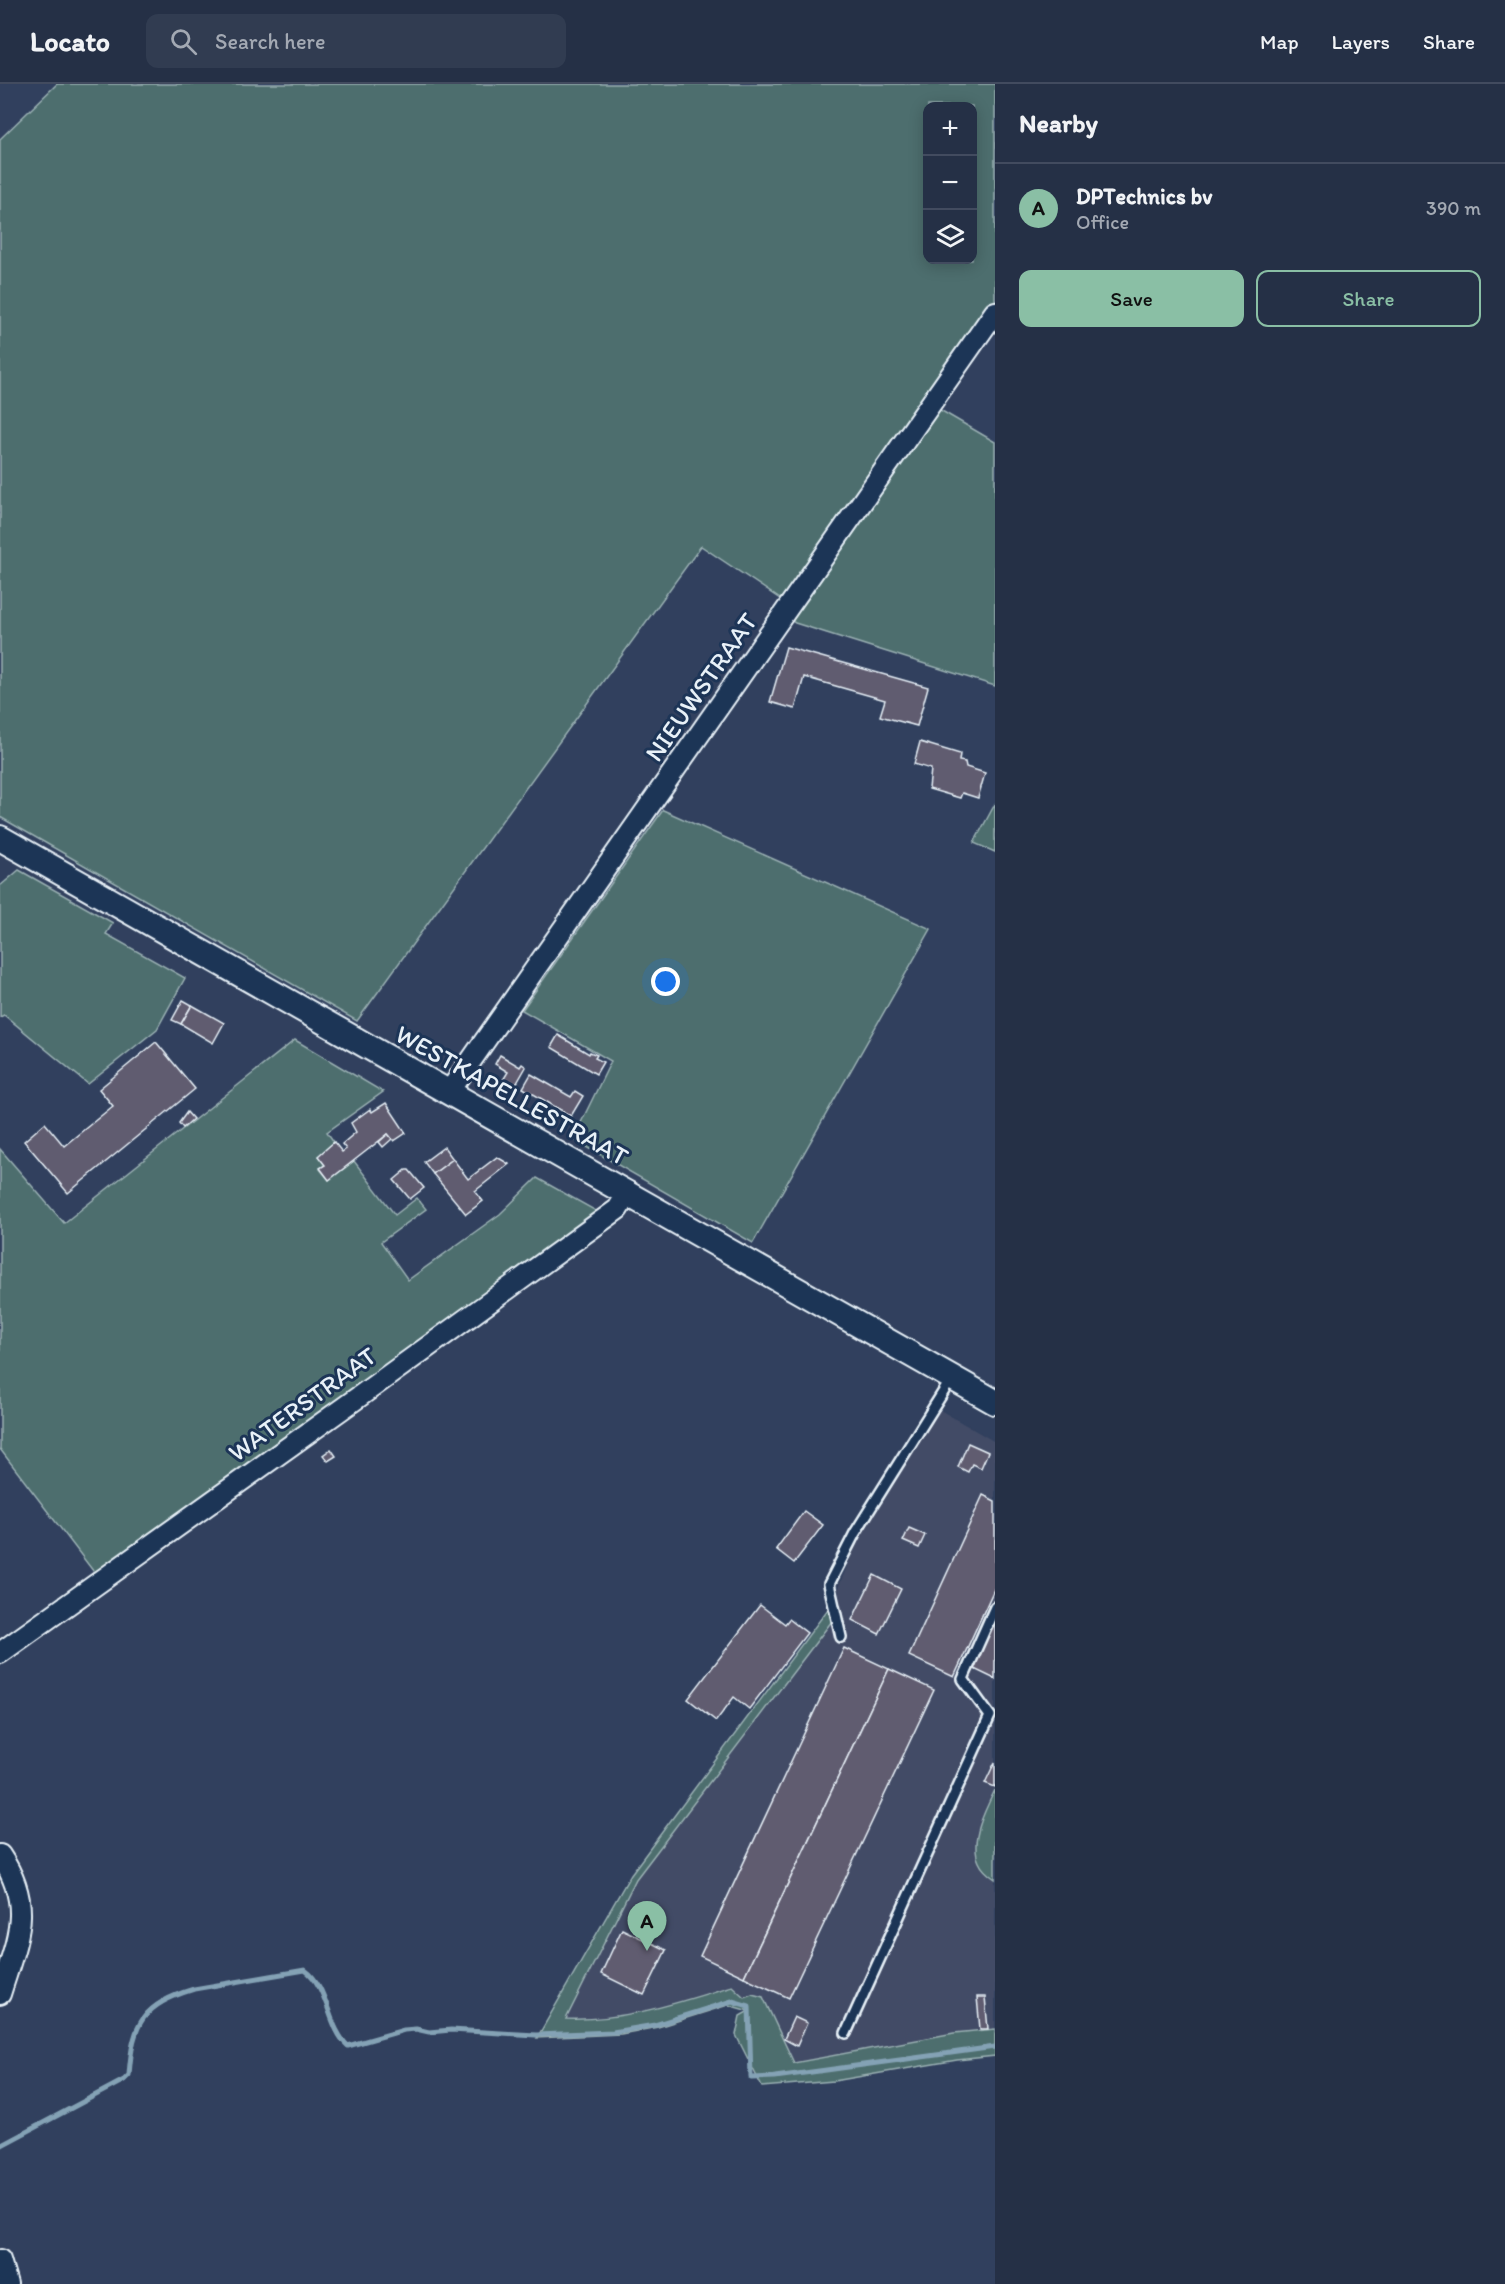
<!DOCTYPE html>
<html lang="en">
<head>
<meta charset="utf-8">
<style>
	body { margin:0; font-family:Itim,sans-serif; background:#313c51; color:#f1f3f6 }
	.controls { position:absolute; right:18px; top:18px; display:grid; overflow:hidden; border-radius:12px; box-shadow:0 3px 15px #0003 }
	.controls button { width:54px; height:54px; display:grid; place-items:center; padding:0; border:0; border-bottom:2px solid #424b5f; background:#253046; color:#f1f3f6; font:30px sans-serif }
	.you { position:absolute; left:666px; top:898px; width:21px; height:21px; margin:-15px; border:4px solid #fff; border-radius:50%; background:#1a73e8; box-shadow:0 0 0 9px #1a73e833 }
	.badge { display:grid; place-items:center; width:39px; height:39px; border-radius:50%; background:#8abfa5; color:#111; font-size:20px; font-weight:700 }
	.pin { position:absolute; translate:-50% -50px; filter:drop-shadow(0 2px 3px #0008) }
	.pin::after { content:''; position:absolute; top:32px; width:21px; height:18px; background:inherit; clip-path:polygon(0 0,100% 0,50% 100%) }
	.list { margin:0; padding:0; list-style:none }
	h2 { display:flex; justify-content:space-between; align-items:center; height:78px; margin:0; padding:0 24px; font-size:26px }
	h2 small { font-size:20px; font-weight:400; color:#a3a9b3 }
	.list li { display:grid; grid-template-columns:39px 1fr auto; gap:18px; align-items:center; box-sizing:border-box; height:90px; padding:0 24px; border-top:2px solid #424b5f }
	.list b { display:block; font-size:22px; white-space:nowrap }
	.list p { margin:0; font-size:20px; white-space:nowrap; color:#a3a9b3 }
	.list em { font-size:20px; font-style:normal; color:#a3a9b3 }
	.actions { display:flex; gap:12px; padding:18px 24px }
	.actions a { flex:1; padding:14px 0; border:2px solid #8abfa5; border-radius:12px; text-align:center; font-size:21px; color:#8abfa5 }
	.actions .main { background:#8abfa5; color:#111 }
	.icon { flex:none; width:33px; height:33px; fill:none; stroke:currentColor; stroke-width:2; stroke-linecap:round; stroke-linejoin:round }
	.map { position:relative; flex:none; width:995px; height:2200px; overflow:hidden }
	header { display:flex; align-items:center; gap:36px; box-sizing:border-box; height:84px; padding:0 30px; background:#253046; border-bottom:2px solid #424b5f }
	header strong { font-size:28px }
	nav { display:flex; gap:33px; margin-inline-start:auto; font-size:21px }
	.search { width:420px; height:54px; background:#313c51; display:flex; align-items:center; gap:15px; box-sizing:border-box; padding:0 21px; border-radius:12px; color:#a3a9b3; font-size:22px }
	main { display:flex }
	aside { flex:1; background:#253046 }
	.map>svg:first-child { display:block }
	.built { fill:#424b66 }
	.green { fill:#4d6e6e; stroke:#9ab0b3; stroke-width:1.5; fill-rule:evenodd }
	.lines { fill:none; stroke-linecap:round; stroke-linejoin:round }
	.stream { stroke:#84a2b5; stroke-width:5 }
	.building { fill:#605b70; stroke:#e8f1f8; stroke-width:1.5 }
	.service-casing { stroke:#e8f1f8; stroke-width:14 }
	.minor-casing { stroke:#e8f1f8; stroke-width:24 }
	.tertiary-casing { stroke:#e8f1f8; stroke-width:28 }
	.service { stroke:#1d3557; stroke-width:9 }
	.minor { stroke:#1d3557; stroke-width:20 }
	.tertiary { stroke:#1d3557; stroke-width:24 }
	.labels { text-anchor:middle; stroke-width:6; stroke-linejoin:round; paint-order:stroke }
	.street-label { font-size:26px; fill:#e8f1f8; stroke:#1d3557 }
</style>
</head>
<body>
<header>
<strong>Locato</strong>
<div class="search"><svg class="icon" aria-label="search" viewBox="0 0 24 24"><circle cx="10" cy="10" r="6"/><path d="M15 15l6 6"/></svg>Search here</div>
<nav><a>Map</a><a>Layers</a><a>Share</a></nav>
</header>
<main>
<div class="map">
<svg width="995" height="2200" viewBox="0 0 995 2200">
	<rect width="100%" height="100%" fill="#31405e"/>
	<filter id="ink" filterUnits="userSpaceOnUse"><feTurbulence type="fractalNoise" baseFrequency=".0167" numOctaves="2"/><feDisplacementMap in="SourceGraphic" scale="12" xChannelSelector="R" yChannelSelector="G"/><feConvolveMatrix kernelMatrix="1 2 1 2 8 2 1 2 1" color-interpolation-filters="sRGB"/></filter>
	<g filter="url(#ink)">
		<path class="built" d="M 940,1326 L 995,1358 L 995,1706 L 984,1728 L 987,1789 L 995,1795 L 995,1945 L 954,1949 L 794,1979 L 763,1913 L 744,1913 L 732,1902 L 654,1926 L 619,1933 L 565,1935 L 636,1795 L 832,1537 L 842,1531 L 838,1504 L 863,1444 Z"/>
		<g class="green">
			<path d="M 57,0 L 995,0 L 995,218 L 786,519 L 701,462 L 357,937 L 0,733 L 0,55 ZM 928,22 L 972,22 L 972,176 L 928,176 Z"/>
			<path d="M 935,323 L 995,358 L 995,602 L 795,539 L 787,534 Z"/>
			<path d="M 995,720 L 995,768 L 974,759 Z"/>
			<path d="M 663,726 L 931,845 L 753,1159 L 573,1055 L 611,977 L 522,926 Z"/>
			<path d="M 19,786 L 113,839 L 106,850 L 185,894 L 157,945 L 88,1000 L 4,931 L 0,933 L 0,802 Z"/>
			<path d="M 295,956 L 383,1008 L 327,1048 L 334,1058 L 318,1072 L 325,1081 L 320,1085 L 329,1096 L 354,1077 L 395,1131 L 417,1114 L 426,1125 L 381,1158 L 408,1196 L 500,1130 L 537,1094 L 598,1128 L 100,1496 L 0,1365 L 0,1065 L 64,1139 Z"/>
			<path d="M 828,1525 L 832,1537 L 636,1795 L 566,1935 C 626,1937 676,1919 732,1902 L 744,1913 L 752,1910 L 763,1913 L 794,1979 L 954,1949 L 995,1945 L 995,1972 L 957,1976 L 834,1997 L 762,2003 L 736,1951 L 740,1932 L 749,1927 L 728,1921 L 658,1943 L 621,1950 L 537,1954 L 631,1790 Z"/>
			<path d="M 995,1706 L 995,1795 C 989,1791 982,1785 979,1778 C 969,1757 986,1724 995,1706 Z"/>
		</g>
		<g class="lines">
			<path class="stream" d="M 0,2062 L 124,1996 L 129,1991 C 133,1938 142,1921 194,1905 L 305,1886 C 329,1903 327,1943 348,1962 L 404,1946 L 416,1945 L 429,1948 L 451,1946 L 536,1951 L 613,1948 L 655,1941 L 732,1917 L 749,1922 L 751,1994 L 775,1993 L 995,1963"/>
		</g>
		<g class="building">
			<path d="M 786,563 L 928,603 L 917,642 L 880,632 L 885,616 L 804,593 L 795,625 L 770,618 Z"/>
			<path d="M 920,658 L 960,670 L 959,677 L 965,678 L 966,683 L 985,689 L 978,714 L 962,709 L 960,714 L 929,705 L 931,685 L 914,680 Z"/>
			<path d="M 183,916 L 192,921 L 181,940 L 172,936 Z"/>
			<path d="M 192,921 L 224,939 L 213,959 L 181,940 Z"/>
			<path d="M 558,951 L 589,970 L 590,968 L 597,971 L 595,974 L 603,978 L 596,990 L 551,963 Z"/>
			<path d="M 156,958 L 195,1005 L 68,1109 L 24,1057 L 45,1039 L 64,1062 L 113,1022 L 99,1005 Z"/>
			<path d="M 500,971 L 520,983 L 522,980 L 526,983 L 514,1004 L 503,996 L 508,988 L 495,980 Z"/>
			<path d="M 531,990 L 571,1013 L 575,1007 L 583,1012 L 571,1032 L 523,1004 Z"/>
			<path d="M 386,1019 L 406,1049 L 394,1057 L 388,1050 L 329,1096 L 320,1084 L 325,1081 L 318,1072 L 334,1058 L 342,1068 L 346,1065 L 342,1060 L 356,1048 L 351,1039 L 370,1025 L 372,1028 Z"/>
			<path d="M 187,1028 L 193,1035 L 183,1044 L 179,1039 Z"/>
			<path d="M 388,1050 L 392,1055 L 383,1063 L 379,1058 Z"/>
			<path d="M 444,1063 L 453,1075 L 433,1090 L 424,1078 Z"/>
			<path d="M 497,1073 L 509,1080 L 475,1107 L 483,1117 L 466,1130 L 433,1090 L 453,1075 L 468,1095 Z"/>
			<path d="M 406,1086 L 409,1086 L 424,1104 L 410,1115 L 394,1096 Z"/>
			<path d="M 968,1359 L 988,1368 L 981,1384 L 972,1380 L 968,1388 L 958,1383 Z"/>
			<path d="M 331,1365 L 336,1372 L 328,1377 L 323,1371 Z"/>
			<path d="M 983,1411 L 995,1417 L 995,1503 L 954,1593 L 909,1572 Z"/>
			<path d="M 804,1427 L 823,1441 L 794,1479 L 776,1465 Z"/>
			<path d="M 909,1444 L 925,1451 L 919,1464 L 903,1457 Z"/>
			<path d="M 874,1491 L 901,1505 L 879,1550 L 852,1536 Z"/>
			<path d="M 760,1521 L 785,1540 L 789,1535 L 807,1549 L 749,1625 L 734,1613 L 716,1637 L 688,1615 Z"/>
			<path d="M 995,1534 L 995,1595 L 972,1584 Z"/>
			<path d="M 844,1564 L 889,1585 L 744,1893 L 700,1872 Z"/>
			<path d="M 889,1585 L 934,1606 L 789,1914 L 744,1893 Z"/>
			<path d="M 995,1678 L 995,1703 L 985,1699 Z"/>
			<path d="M 622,1845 L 666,1866 L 644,1911 L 601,1890 Z"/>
			<path d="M 977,1913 L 985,1913 L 988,1945 L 980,1945 Z"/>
			<path d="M 794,1933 L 807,1939 L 797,1962 L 784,1955 Z"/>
		</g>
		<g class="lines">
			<g class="service-casing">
				<g id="service">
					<path d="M 841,1553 L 829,1500 L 855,1449 L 952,1294"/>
					<path d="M 846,1949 L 990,1632 L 963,1595 L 995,1523"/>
				</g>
			</g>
			<g class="minor-casing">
				<g id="minor">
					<path d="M 449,1008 L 995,228"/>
					<path d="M 0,1569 L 360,1312 L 618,1125 L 628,1108"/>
					<path d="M 0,1771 C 35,1823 17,1855 0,1910"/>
					<path d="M 0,2176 L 7,2200"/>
				</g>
			</g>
			<g class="tertiary-casing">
				<path id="tertiary" d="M 0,754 C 332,942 664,1130 995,1318"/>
			</g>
			<use href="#service" class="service"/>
			<use href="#minor" class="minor"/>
			<use href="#tertiary" class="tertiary"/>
		</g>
	</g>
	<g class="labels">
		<g class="street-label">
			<text transform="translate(701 603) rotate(-55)" y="9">NIEUWSTRAAT</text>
			<text transform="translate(512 1011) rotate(29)" y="9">WESTKAPELLESTRAAT</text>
			<text transform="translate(302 1320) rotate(-36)" y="9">WATERSTRAAT</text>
		</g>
	</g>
</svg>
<div class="controls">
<button>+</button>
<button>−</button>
<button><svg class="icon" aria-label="layers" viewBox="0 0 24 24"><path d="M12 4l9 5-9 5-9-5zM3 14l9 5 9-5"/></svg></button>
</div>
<div class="you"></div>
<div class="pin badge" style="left:647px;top:1867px">A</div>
</div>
<aside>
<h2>Nearby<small></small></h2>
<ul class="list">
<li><span class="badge">A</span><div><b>DPTechnics bv</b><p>Office</p></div><em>390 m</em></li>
</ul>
<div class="actions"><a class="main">Save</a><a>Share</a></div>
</aside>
</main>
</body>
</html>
